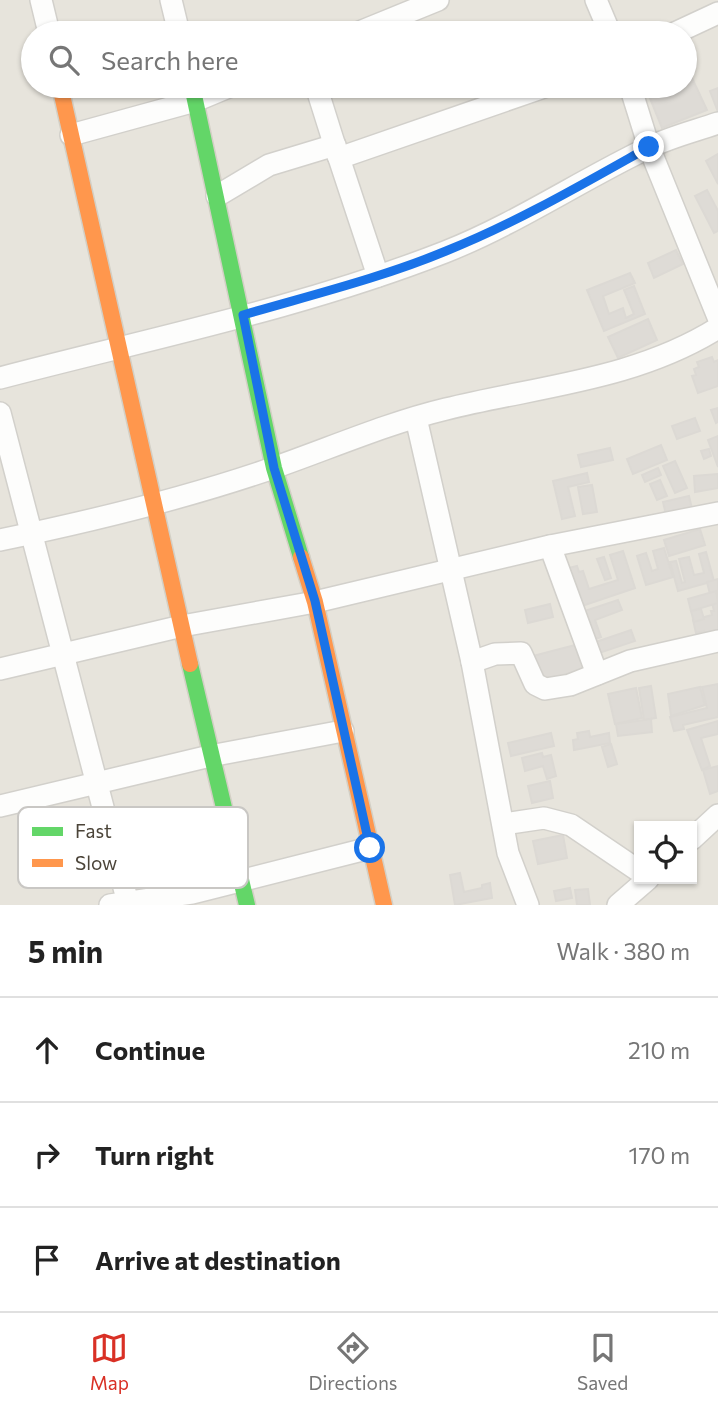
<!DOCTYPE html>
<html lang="en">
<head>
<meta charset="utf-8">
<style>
	body { margin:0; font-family:Commissioner,sans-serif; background:#f2f2f2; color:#222 }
	.controls { position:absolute; right:21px; bottom:21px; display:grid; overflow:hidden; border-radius:0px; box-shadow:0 2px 5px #0004 }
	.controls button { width:63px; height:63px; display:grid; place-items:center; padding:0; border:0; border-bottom:2px solid #e0e0e0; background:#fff; color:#222; font:35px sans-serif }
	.stop { position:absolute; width:21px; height:21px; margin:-16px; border:5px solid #1a73e8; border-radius:50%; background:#fff }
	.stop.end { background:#1a73e8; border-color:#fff; box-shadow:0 2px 7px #0008 }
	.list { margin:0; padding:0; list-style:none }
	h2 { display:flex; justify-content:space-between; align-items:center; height:91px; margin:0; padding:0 28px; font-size:30px }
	h2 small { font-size:23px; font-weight:400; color:#767676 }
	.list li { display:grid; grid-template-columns:46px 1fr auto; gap:21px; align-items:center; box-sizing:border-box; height:105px; padding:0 28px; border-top:2px solid #e0e0e0 }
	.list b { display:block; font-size:26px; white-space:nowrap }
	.list em { font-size:23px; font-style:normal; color:#767676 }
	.icon { flex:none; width:38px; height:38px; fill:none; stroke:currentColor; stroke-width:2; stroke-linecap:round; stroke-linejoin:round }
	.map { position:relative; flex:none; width:718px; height:905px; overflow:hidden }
	.search { position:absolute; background:#fff; box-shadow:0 2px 5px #0004; left:21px; right:21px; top:21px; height:77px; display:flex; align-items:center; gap:18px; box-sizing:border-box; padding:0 24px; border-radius:38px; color:#767676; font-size:26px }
	.sheet { height:406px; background:#fff }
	nav { display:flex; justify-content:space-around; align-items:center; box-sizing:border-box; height:98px; border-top:2px solid #e0e0e0; background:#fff; font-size:19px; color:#767676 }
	nav a { display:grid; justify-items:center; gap:4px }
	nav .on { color:#d93025 }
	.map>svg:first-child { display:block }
	.residential { fill:#e7e4dc; fill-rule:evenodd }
	.building { fill:#dedbd6; stroke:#dcd9d4; stroke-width:2 }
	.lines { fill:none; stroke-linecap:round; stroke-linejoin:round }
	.street-casing { stroke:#d2d0cb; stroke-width:24 }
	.fast-casing { stroke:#d3cfc5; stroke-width:19 }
	.slow-casing { stroke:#d3cfc5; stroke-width:19 }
	.street { stroke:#fdfdfc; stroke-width:21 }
	.fast { stroke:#63d668; stroke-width:16 }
	.slow { stroke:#ff974d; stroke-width:16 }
	.route { stroke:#1a73e8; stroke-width:9 }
	.key { fill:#fff; stroke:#c9c7c4; stroke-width:2 }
	.key-label { font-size:19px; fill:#4b4439 }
</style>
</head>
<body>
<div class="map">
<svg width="718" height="905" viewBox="0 0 718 905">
	<rect width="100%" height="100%" fill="#f4f2ee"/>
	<path class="residential" d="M 0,0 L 718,0 L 718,905 L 0,905 ZM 33,33 L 685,33 L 685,86 L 33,86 ZM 639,826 L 692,826 L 692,879 L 639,879 Z"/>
	<g class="building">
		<path d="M 685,63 L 707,110 L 662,128 L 645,86 L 685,86 Z"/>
		<path d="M 718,88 L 718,112 L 710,91 Z"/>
		<path d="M 718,154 L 718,184 L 706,161 Z"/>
		<path d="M 707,190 L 718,211 L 718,231 L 714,233 L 695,196 Z"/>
		<path d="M 676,250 L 683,264 L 654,278 L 648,263 Z"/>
		<path d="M 630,273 L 635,283 L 603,296 L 609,314 L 623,308 L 626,318 L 634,314 L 624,290 L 634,286 L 645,314 L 604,331 L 587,290 Z"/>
		<path d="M 648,319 L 657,340 L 618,358 L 608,337 Z"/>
		<path d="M 712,357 L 714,362 L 718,360 L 718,386 L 698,393 L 692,376 L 696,375 L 694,369 L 699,367 L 697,362 Z"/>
		<path d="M 718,408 L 718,422 L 716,423 L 711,410 Z"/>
		<path d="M 695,418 L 700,431 L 677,439 L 672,426 Z"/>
		<path d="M 718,436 L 718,467 L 708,440 Z"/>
		<path d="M 661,445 L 667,460 L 633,474 L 627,459 Z"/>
		<path d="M 610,448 L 613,460 L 581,467 L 578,455 Z"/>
		<path d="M 709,449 L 711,456 L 704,459 L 701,451 Z"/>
		<path d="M 675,461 L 687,488 L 675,493 L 663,466 Z"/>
		<path d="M 658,468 L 661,475 L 645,482 L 642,475 Z"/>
		<path d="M 587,473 L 589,482 L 568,487 L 575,516 L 562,519 L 553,481 Z"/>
		<path d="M 718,474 L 718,488 L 695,492 L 694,476 Z"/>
		<path d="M 660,480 L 667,496 L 657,500 L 650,484 Z"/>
		<path d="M 592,485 L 597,512 L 583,514 L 578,487 Z"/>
		<path d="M 689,496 L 693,513 L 667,519 L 663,502 Z"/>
		<path d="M 700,529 L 705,545 L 669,556 L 664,540 Z"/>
		<path d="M 664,548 L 673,577 L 646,585 L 637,556 L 646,553 L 652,571 L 658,569 L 653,551 Z"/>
		<path d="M 623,551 L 635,588 L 582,606 L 569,568 L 577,566 L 579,572 L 583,571 L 589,589 L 618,580 L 610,555 Z"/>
		<path d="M 706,552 L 714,581 L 678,591 L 670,562 L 676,561 L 682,583 L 685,582 L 679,559 L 689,557 L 694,575 L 704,573 L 699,554 Z"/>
		<path d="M 604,557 L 611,578 L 605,580 L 597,559 Z"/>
		<path d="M 718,579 L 718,634 L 705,637 L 704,631 L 696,633 L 693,620 L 712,615 L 711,611 L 714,611 L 707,582 Z"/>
		<path d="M 716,591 L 718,603 L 691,611 L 688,599 Z"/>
		<path d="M 618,600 L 622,610 L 595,620 L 601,637 L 592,640 L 582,612 Z"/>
		<path d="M 550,604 L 553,617 L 528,623 L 525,610 Z"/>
		<path d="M 701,609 L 704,619 L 694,622 L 691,611 Z"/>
		<path d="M 631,630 L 635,641 L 599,653 L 596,642 Z"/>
		<path d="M 579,644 L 585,669 L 540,681 L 533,656 Z"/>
		<path d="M 718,684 L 718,717 L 683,725 L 684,729 L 674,731 L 670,717 L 707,708 L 702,687 Z"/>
		<path d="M 651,686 L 656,718 L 644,720 L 639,688 Z"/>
		<path d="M 700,687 L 705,705 L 671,716 L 668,694 Z"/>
		<path d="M 636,688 L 642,718 L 615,724 L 608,694 Z"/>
		<path d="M 651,719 L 652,732 L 618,736 L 616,724 Z"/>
		<path d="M 718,721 L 718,734 L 701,738 L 710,766 L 702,770 L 687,730 Z"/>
		<path d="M 589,731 L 590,737 L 609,733 L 610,743 L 574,750 L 573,740 L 578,739 L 577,733 Z"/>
		<path d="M 551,733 L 554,746 L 511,756 L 508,743 Z"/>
		<path d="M 611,744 L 617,764 L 608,767 L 602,747 Z"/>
		<path d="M 542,753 L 543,757 L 551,755 L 556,776 L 547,779 L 543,766 L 525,771 L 522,758 Z"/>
		<path d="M 718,766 L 718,791 L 710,794 L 703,770 Z"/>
		<path d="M 550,781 L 553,798 L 532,803 L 528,786 Z"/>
		<path d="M 563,835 L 567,858 L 538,864 L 533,841 Z"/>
		<path d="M 460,873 L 464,892 L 482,888 L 482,885 L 490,883 L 492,898 L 455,905 L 450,875 Z"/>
		<path d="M 570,888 L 572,898 L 556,901 L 554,891 Z"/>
		<path d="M 588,889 L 590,905 L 577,905 L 575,890 Z"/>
	</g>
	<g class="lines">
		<g class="street-casing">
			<g id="street">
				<path d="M 41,0 L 49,33"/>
				<path d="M 171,0 L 179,33"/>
				<path d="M 596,0 L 610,33"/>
				<path d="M 357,33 L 438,0"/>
				<path d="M 675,33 L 718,13"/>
				<path d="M 316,86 L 338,156"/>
				<path d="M 630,86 L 649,147 L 718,317"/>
				<path d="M 71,135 L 195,101 L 231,86"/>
				<path d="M 217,196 L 269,165 L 335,145"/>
				<path d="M 378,276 L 339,158 L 547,86"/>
				<path d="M 0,378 C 148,339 302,308 445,252 C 516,224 579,181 648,148 C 670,137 695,131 718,123"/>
				<path d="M 0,413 L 128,903"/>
				<path d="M 416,418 L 472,662 L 508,853 L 528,905"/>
				<path d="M 0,540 C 92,521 187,498 276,467 C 333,447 388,423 446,409 C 539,386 635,380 718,328"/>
				<path d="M 550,546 L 597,674"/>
				<path d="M 472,662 L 495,654 L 521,653 L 535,684 L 545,689 L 570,685 L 630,661 L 718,641"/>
				<path d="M 0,669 L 182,626 L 315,602 L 550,546 L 718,513"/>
				<path d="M 0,806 L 210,756 L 343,731"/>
				<path d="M 503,824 L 544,818 L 571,825 L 639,871"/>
				<path d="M 692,839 L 718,815"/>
				<path d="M 110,905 L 192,893 L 370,848"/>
				<path d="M 618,905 L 648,879"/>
			</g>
		</g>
		<g class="fast-casing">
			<g id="fast">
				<path d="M 192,86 L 274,468 L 301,557"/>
				<path d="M 190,664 L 247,905"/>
			</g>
		</g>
		<g class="slow-casing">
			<g id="slow">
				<path d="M 60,86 L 190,664"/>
				<path d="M 301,557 L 315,602 L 384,905"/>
			</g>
		</g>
		<use href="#street" class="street"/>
		<use href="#fast" class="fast"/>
		<use href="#slow" class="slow"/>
	</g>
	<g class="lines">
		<path class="route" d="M 370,848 L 315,601 L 274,468 L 243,315 C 311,295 381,278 446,251 C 516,223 583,184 649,147"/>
	</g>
	<rect x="18" y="807" width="230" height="81" rx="10" class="key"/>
	<rect x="32" y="827" width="31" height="9" fill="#63d668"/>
	<rect x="32" y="859" width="31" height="8" fill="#ff974d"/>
	<g class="key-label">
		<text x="75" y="838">Fast</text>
		<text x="75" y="870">Slow</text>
	</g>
</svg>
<div class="controls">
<button><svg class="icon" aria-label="locate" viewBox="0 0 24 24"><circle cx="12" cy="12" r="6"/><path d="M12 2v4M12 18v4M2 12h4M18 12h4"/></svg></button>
</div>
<div class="stop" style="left:370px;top:848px"></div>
<div class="stop end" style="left:649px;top:147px"></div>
<div class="search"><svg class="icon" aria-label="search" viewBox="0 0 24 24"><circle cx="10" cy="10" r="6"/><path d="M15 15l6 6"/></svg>Search here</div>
</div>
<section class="sheet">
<h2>5 min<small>Walk · 380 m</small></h2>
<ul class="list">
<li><svg class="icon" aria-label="ahead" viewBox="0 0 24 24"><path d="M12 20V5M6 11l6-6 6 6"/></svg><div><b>Continue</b></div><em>210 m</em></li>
<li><svg class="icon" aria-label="right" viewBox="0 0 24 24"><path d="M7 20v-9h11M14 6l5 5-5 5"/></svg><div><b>Turn right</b></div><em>170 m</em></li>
<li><svg class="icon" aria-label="arrive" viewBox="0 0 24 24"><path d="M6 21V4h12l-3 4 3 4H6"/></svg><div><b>Arrive at destination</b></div></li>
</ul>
</section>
<nav>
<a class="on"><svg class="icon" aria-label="map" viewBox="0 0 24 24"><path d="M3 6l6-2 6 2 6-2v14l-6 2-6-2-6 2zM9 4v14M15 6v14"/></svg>Map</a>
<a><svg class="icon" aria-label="directions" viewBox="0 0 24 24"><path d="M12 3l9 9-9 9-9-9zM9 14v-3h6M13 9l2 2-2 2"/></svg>Directions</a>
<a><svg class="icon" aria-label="saved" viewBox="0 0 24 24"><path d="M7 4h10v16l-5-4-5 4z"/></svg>Saved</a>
</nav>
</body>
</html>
